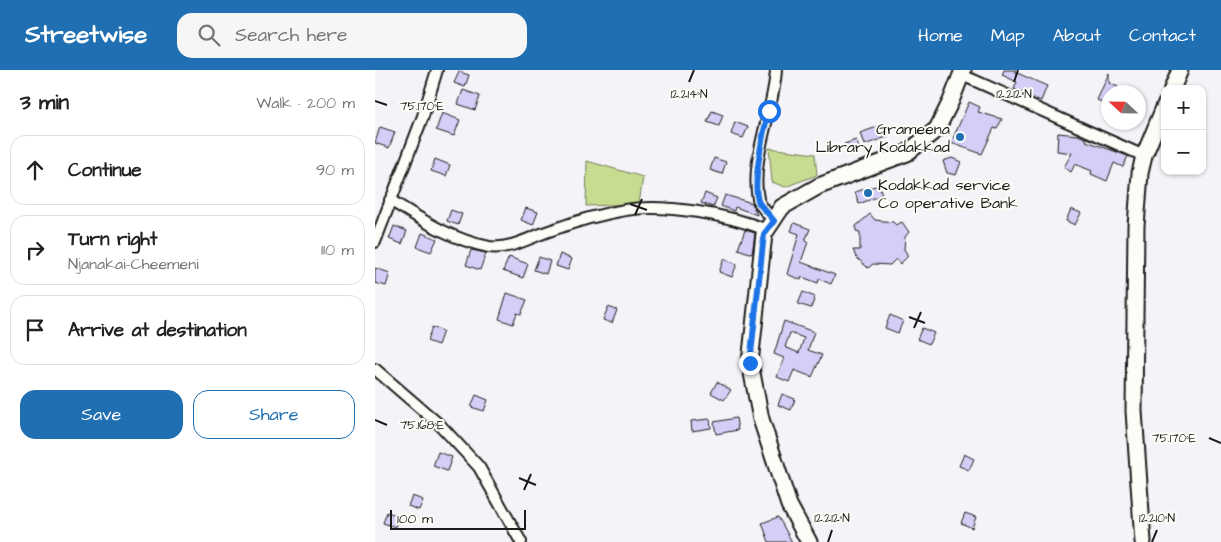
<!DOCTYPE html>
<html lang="en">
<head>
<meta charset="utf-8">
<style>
	body { margin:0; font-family:"Architects Daughter",sans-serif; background:#f6f6f6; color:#222 }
	.controls { position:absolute; right:15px; top:15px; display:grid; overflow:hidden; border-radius:10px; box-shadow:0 1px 4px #0004 }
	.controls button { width:45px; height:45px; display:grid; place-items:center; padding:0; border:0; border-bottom:1px solid #e0e0e0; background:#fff; color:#222; font:25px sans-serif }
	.compass { position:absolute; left:726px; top:15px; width:45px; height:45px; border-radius:50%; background:#fff; box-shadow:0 1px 4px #0004; rotate:292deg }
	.scale { position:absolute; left:15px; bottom:12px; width:136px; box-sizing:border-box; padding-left:5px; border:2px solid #1c1c1c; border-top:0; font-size:14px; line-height:18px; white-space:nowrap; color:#1c1c1c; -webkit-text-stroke:4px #fdfcf7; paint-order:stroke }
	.stop { position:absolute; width:15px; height:15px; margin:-11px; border:4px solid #1a73e8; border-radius:50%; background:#fff }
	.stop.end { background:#1a73e8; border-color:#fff; box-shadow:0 1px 5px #0008 }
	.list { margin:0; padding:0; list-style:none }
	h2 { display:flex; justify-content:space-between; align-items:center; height:65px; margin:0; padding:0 20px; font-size:21px }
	h2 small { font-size:16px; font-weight:400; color:#767676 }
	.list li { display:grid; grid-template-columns:32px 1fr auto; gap:15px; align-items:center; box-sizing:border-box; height:70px; margin:0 10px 10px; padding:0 10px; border:1px solid #e0e0e0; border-radius:15px }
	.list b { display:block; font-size:19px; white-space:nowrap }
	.list p { margin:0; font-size:16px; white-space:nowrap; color:#767676 }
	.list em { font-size:16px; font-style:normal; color:#767676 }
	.actions { display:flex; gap:10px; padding:15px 20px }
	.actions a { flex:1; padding:11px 0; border:1px solid #1f6fb2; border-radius:15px; text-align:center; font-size:18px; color:#1f6fb2 }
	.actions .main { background:#1f6fb2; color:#fff }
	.icon { flex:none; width:28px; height:28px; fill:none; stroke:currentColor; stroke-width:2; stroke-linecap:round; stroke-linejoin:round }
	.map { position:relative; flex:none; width:846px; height:472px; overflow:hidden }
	header { display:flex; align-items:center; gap:30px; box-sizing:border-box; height:70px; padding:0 25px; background:#1f6fb2; color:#fff }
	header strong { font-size:24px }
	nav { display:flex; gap:28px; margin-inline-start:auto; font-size:18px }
	.search { width:350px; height:45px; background:#f6f6f6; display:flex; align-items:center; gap:12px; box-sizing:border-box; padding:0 18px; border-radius:15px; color:#767676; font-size:19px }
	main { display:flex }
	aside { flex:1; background:#fff }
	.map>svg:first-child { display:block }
	.green { fill:#c7dc91; stroke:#727c56 }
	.building { fill:#d5cef7; stroke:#1c1c1c; fill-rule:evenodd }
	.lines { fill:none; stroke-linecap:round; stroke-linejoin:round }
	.street-casing { stroke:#1c1c1c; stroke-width:14 }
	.secondary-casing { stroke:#1c1c1c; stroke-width:19 }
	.street { stroke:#fdfcf7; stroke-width:10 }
	.secondary { stroke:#fdfcf7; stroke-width:15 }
	.route { stroke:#1a73e8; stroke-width:6 }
	.ticks { fill:none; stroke:#1c1c1c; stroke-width:2 }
	.poi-dot { fill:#1f6fb2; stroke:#fdfcf7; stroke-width:2 }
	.labels { text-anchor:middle; stroke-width:4; stroke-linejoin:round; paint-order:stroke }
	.poi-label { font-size:16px; fill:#1c1c1c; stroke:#fdfcf7; text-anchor:end }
	.ticks-label { font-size:12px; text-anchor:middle; fill:#1c1c1c; stroke:#fdfcf7; stroke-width:4; stroke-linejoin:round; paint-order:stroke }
</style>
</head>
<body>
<header>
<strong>Streetwise</strong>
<div class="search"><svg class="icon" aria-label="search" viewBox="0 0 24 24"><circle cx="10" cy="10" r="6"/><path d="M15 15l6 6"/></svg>Search here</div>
<nav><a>Home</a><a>Map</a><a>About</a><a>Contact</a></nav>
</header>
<main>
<aside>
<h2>3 min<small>Walk · 200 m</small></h2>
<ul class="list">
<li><svg class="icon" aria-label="ahead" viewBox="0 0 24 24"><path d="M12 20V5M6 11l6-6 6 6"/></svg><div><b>Continue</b></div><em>90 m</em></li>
<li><svg class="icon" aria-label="right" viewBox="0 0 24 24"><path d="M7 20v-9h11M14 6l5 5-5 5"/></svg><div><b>Turn right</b><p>Njanakai-Cheemeni</p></div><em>110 m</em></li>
<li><svg class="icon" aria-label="arrive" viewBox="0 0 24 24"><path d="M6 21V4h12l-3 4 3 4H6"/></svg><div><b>Arrive at destination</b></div></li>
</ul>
<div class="actions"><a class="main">Save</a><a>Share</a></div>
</aside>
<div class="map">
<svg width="846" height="472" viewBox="0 0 846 472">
	<rect width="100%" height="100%" fill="#f5f3f7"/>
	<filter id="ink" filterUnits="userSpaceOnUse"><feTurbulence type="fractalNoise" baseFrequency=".02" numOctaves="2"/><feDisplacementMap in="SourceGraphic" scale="10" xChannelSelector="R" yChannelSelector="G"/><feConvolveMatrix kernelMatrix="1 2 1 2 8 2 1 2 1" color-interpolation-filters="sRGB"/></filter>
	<g filter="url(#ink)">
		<g class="green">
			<path d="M 394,78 L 440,84 L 442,105 L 410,117 L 397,112 Z"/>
			<path d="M 212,91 L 268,107 L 264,134 L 211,136 Z"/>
		</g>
		<g class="building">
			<path d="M 629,0 L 641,0 L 640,2 L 672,16 L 666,31 L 639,19 L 642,12 L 627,5 Z"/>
			<path d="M 84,2 L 94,5 L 90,17 L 79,13 Z"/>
			<path d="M 734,3 L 734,13 L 743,17 L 740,22 L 734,22 L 734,35 L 722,30 Z"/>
			<path d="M 88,20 L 105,26 L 100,40 L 83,34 Z"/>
			<path d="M 594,32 L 605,37 L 603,42 L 627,49 L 622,59 L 619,58 L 607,84 L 576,73 Z"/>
			<path d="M 337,41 L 348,45 L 344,56 L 332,52 Z"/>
			<path d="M 67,43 L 85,50 L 79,66 L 61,60 Z"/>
			<path d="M 360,52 L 373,57 L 368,68 L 356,64 Z"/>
			<path d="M 508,55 L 512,67 L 489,75 L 485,63 Z"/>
			<path d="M 5,57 L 20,62 L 14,78 L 0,73 Z"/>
			<path d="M 683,63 L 703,65 L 712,69 L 711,71 L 753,86 L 748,97 L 739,93 L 732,111 L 716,104 L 717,101 L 700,94 L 696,102 L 689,97 L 697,83 L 682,81 Z"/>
			<path d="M 481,70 L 485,80 L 472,84 L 469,74 Z"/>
			<path d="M 339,88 L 351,92 L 347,104 L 335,100 Z"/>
			<path d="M 577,88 L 586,92 L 581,105 L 572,103 L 568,91 Z"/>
			<path d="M 60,89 L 75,95 L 71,106 L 56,101 Z"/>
			<path d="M 504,115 L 507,125 L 484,134 L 480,122 Z"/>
			<path d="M 330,123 L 342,128 L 338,137 L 326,133 Z"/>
			<path d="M 350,125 L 377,133 L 382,145 L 360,137 L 359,141 L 346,136 Z"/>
			<path d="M 151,138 L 163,142 L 158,155 L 146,150 Z"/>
			<path d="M 696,139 L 706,143 L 700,155 L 691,151 Z"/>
			<path d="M 76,140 L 87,144 L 83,155 L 72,151 Z"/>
			<path d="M 495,144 L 500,150 L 518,152 L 521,155 L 527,152 L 534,162 L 530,167 L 529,179 L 533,186 L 525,194 L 521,189 L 515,195 L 498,194 L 493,198 L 481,187 L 478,180 L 485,180 L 485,162 L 481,161 L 481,156 Z"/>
			<path d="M 419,153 L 435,159 L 430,171 L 433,172 L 426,192 L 460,205 L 456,214 L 444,209 L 443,213 L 427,207 L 426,210 L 412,204 L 424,164 L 416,161 Z"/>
			<path d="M 19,156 L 32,161 L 27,174 L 14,169 Z"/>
			<path d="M 370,160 L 380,163 L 377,184 L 363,179 Z"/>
			<path d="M 47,163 L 62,169 L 56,182 L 42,177 Z"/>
			<path d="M 96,180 L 111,183 L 105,200 L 91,195 Z"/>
			<path d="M 185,184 L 197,189 L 193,200 L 181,196 Z"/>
			<path d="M 134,187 L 153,194 L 148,208 L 128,201 Z"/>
			<path d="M 164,187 L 175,191 L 171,204 L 159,200 Z"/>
			<path d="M 349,189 L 362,194 L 357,207 L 344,202 Z"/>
			<path d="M 0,198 L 15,203 L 11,216 L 0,213 Z"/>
			<path d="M 428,222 L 440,227 L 436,238 L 423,234 Z"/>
			<path d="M 132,223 L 152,230 L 146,244 L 142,243 L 138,254 L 124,249 Z"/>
			<path d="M 233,237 L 242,240 L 237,253 L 228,250 Z"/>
			<path d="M 515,245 L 528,251 L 523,263 L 510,258 Z"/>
			<path d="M 409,251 L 439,262 L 433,280 L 447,285 L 437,307 L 419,300 L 414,312 L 402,307 L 409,288 L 399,284 ZM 415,263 L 429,268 L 424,283 L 410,277 Z"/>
			<path d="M 57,257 L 68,261 L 63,275 L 52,271 Z"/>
			<path d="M 547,258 L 559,263 L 554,274 L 542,269 Z"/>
			<path d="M 342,312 L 356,320 L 349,330 L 336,323 Z"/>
			<path d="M 407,324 L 420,329 L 416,340 L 403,335 Z"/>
			<path d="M 101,325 L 113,330 L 109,341 L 96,337 Z"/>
			<path d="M 361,348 L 363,360 L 341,364 L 339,352 Z"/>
			<path d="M 335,349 L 336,358 L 317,361 L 316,351 Z"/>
			<path d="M 63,382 L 77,387 L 72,401 L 58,396 Z"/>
			<path d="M 589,384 L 599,389 L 594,400 L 584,396 Z"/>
			<path d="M 37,426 L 48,430 L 44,440 L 33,436 Z"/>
			<path d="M 12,442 L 24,446 L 20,457 L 8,453 Z"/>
			<path d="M 590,443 L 601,447 L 597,458 L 586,453 Z"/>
			<path d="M 403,447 L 406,452 L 417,472 L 394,472 L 387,453 Z"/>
		</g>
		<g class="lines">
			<g class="street-casing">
				<g id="street">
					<path d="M 587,5 L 769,86"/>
					<path d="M 15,130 C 47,150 77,170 114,177 C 137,180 159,165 180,159 C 202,151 227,144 250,140 C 290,133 354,145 392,160"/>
					<path d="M 399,151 C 394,145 385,137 383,129 C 375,89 399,40 401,0"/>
					<path d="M 0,172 L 48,46 L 62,0"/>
					<path d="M 0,299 L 66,356 L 104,397 L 146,472"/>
				</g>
			</g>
			<g class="secondary-casing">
				<g id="secondary">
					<path d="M 797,19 L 805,0"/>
					<path d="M 434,472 L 414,435 L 386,349 L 375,293 L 389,164 L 407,137 L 444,116 L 532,83 L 562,59 L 576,31 L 588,0"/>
					<path d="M 768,472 L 759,341 L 761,156 L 765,103 L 769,86 L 790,35"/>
				</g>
			</g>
			<use href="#street" class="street"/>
			<use href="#secondary" class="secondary"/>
		</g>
	</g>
	<g class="lines" filter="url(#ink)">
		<path class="route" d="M 375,293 L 389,164 L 399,151 C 395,145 388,139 384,133 C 376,118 389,58 394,41"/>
	</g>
	<path class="ticks" d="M 314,12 L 319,0M 639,12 L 643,0M 0,31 L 12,35M 255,134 L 272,140M 260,145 L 267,129M 534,247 L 550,253M 539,258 L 546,242M 0,350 L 12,355M 834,368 L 846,373M 144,408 L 161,415M 149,420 L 156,404M 453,472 L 457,460M 777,472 L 782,460"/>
	<g class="poi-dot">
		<circle cx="585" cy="67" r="5"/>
		<circle cx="493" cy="123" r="5"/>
	</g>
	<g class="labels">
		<g class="poi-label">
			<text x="575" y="64">Grameena<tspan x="575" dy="18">Library Kodakkad</tspan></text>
			<text x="503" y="120" text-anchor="start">Kodakkad service<tspan x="503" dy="18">Co operative Bank</tspan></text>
		</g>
	</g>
	<g class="ticks-label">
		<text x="314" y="28">12.214°N</text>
		<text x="639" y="28">12.212°N</text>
		<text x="47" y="40">75.170°E</text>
		<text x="47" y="359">75.168°E</text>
		<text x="799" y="372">75.170°E</text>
		<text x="457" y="452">12.212°N</text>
		<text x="782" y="452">12.210°N</text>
	</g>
</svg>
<div class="controls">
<button>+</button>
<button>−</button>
</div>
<svg class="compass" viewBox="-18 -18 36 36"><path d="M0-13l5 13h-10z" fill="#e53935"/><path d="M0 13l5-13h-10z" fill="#767676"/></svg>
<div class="scale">100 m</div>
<div class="stop" style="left:394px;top:41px"></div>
<div class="stop end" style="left:375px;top:293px"></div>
</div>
</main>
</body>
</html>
